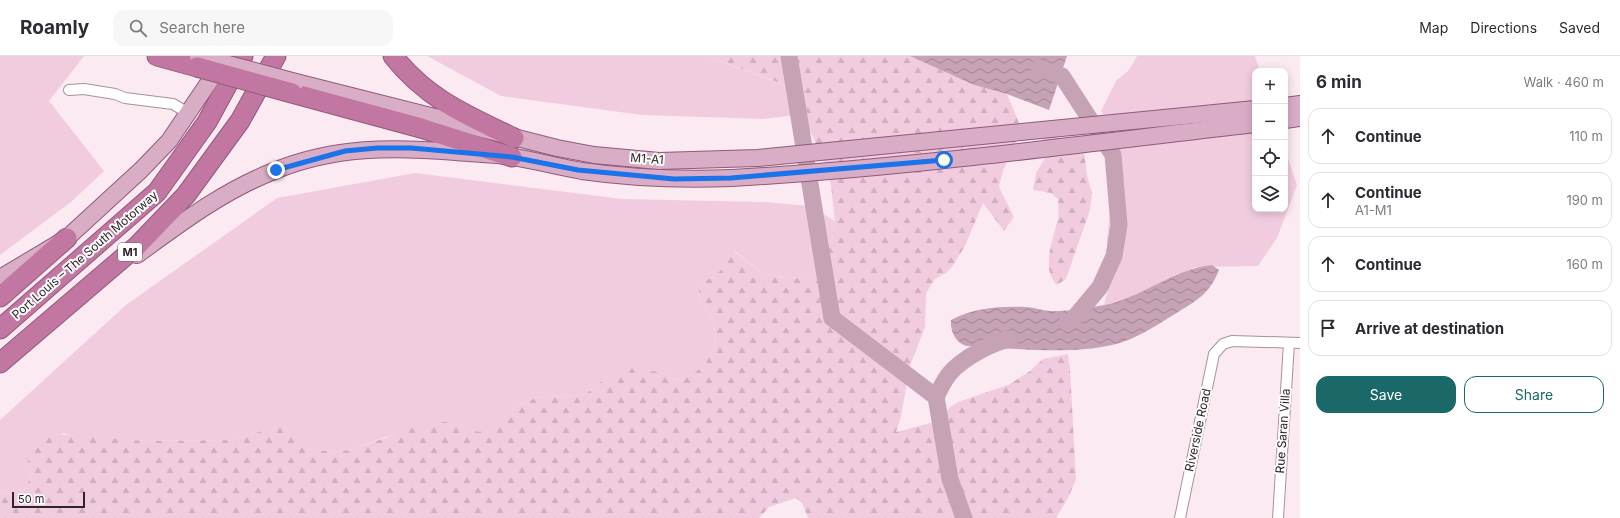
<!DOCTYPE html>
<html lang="en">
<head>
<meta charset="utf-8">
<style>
	body { margin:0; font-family:Inter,sans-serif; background:#f7f7f7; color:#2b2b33 }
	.controls { position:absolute; right:12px; top:12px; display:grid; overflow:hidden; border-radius:8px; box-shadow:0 2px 10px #0003 }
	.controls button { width:36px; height:36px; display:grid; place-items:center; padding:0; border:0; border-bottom:1px solid #e1e1e2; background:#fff; color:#2b2b33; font:20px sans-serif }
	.scale { position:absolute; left:12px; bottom:10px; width:73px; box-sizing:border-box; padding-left:4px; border:2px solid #2f242a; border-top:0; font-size:11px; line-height:14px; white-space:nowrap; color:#2f242a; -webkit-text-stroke:3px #fdfdfd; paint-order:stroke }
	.stop { position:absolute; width:12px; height:12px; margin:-9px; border:3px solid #1a73e8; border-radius:50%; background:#fff }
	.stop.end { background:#1a73e8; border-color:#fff; box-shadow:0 1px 4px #0008 }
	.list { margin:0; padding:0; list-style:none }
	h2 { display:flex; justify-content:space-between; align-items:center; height:52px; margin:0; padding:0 16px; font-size:17px }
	h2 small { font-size:13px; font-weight:400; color:#7c7c81 }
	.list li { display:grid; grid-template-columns:26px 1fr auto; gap:12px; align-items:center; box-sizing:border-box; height:56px; margin:0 8px 8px; padding:0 8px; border:1px solid #e1e1e2; border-radius:12px }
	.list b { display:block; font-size:15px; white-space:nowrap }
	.list p { margin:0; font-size:13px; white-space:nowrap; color:#7c7c81 }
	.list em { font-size:13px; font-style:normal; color:#7c7c81 }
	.actions { display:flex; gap:8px; padding:12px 16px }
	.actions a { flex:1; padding:9px 0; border:1px solid #1a6868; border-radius:12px; text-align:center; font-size:14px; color:#1a6868 }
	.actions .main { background:#1a6868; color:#fff }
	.icon { flex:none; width:22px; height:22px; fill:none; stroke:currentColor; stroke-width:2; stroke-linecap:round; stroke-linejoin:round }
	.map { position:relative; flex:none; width:1300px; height:462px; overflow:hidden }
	header { display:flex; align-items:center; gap:24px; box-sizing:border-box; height:56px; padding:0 20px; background:#fff; border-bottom:1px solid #e1e1e2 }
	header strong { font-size:19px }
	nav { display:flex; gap:22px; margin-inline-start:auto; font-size:14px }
	.search { width:280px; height:36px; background:#f7f7f7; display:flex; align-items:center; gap:10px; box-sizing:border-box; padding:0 14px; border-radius:12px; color:#7c7c81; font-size:15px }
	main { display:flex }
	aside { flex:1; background:#fff }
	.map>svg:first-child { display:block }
	.grass { fill:#f1ccdf }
	.forest { fill:url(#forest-firs) }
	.water { fill:url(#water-waves) }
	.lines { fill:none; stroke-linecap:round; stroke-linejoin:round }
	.river { stroke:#c6a2b5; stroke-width:17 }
	.street-casing { stroke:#aa8f9d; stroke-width:12 }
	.primary-casing { stroke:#8f5a78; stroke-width:18 }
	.highway-casing { stroke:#8f5a78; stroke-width:21 }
	.street { stroke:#fff; stroke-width:10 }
	.primary { stroke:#daadc7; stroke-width:16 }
	.highway { stroke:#c277a2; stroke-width:19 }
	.primary-bridge-casing { stroke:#8f5a78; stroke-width:18; stroke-linecap:butt }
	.highway-bridge-casing { stroke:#8f5a78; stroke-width:21; stroke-linecap:butt }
	.primary-bridge { stroke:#daadc7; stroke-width:16 }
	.highway-bridge { stroke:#c277a2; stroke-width:19 }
	.route { stroke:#1a73e8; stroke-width:5 }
	.labels { text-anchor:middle; stroke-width:4; stroke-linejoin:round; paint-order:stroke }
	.shield { fill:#fdfdfd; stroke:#6d6569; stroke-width:1 }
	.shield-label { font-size:11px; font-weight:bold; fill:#2f242a }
	.street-label { font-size:12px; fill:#2f242a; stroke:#fdfdfd }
</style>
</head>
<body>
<header>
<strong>Roamly</strong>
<div class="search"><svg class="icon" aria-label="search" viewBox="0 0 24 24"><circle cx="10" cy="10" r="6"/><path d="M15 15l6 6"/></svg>Search here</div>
<nav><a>Map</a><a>Directions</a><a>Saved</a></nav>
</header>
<main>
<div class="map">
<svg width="1300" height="462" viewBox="0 0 1300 462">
	<defs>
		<pattern id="forest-firs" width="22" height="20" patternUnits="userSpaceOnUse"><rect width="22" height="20" fill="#f1ccdf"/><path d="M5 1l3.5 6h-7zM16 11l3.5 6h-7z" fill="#cfafc0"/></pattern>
		<pattern id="water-waves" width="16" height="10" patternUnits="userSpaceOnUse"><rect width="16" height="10" fill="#c6a2b5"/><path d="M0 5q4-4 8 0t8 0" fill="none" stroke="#a18493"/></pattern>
	</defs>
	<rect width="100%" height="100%" fill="#fceaf3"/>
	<g class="grass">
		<path d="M 0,0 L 84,0 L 49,45 L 104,115 L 71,146 L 0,199 Z"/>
		<path d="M 427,0 L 706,0 L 790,31 L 803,58 L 763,63 L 642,59 L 501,40 Z"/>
		<path d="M 1137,0 L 1255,0 L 1260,15 L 1255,15 L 1255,153 L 1285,153 L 1285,94 L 1297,129 L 1277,182 L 1258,210 L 1195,211 L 1130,242 L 1104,249 L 1110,227 L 1107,184 L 1111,147 L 1120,110 L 1115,86 L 1101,55 L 1116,25 L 1129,14 Z"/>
		<path d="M 415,117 L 622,143 L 764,146 L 809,150 L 835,165 L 832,183 L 816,215 L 801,222 L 764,219 L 735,195 C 725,214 716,219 698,229 L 701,245 L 710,260 L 716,277 L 713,294 L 705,308 L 692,319 L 676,324 L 660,316 L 612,317 L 586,338 L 536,342 L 519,349 L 479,377 L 446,366 L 385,381 L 354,393 L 338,396 L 305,393 L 299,378 L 267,373 L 235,384 L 145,385 L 80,381 L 63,377 L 27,401 L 31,418 L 25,434 L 17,437 L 0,435 L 0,364 L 126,249 L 277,142 Z"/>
	</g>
	<g class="forest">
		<path d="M 706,0 L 910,0 L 974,29 L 1007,38 L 1019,67 L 1016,84 L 1003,115 L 999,131 L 1014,161 L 1004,175 L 983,147 L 965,190 L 952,211 L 946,217 L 935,223 L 926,237 L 925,271 L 910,310 L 901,360 L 896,376 L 938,365 L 950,351 L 958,346 L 1008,329 L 1030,315 L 1043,303 L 1068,298 L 1070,313 L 1076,423 L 1069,440 L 1056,462 L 808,462 L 802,447 L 796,442 L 769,451 L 759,462 L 0,462 L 0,435 L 17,437 L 25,434 L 31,418 L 27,401 L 27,393 L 38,379 L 47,377 L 145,385 L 235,384 L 267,373 L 284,372 L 299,378 L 306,393 L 338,396 L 354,393 L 429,366 L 446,366 L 479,376 L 519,349 L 536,342 L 586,338 L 612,317 L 628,312 L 660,316 L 676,324 L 692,319 L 705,308 L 713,294 L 716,277 L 710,260 L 701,245 L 698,229 C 716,219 725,214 734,195 L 764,219 L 801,222 L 816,215 L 832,183 L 835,165 L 831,130 L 823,104 L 791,31 Z"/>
		<path d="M 1047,79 L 1071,85 L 1084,94 L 1087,120 L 1092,137 L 1090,154 L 1066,223 L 1057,229 C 1040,212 1054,182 1058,162 C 1059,156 1058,149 1058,143 L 1051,137 L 1033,134 L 1036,117 L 1045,102 L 1041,85 Z"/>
	</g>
	<g class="water">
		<path d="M 910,0 L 1067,0 L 1049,54 L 1007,38 L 974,29 Z"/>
		<path d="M 1212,209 L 1219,214 C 1209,239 1197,244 1175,258 C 1157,269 1133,285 1112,289 C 1068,299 1012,292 966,290 C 955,286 950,275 951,264 C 973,252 1000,250 1025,251 C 1033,251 1041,254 1049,255 C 1064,256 1089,252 1104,249 C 1142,242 1173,213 1212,209 Z"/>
	</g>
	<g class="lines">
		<g class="river">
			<path d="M 789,0 L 832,262 L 936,341 L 950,423 L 964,462"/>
			<path d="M 1039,12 L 1062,20 L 1113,99 L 1119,169 L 1114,200 L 1100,231 L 1075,261 L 1067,267"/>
			<path d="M 936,341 C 940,333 944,324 950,317 C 962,303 992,286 1010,283"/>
		</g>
		<g class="street-casing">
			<g id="street">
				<path d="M 69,34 L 84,33 L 115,38 L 125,42 L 173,48 L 188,57"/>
				<path d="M 1180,462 L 1214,298 L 1223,288 L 1232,285 L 1300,287"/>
				<path d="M 1278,462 L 1289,287"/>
			</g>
		</g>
		<g class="primary-casing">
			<g id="primary">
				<path d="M 296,26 L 557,92 L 594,99 L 659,105 L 758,102 L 1255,53"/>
				<path d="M 1285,50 L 1300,48"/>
				<path d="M 1285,64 L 1300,62"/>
				<path d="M 137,199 C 181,167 223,135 274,115 C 335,90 393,91 456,96 C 475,98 495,98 514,101 C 537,105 559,111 582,115 C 631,122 682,124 732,122 C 907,112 1081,88 1255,68"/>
				<path d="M 0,222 L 67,182 L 141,114 L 169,85 L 211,23 L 220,4"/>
			</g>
		</g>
		<g class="highway-casing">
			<g id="highway">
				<path d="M 157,0 L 197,11"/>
				<path d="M 393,0 C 427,43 466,59 514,82"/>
				<path d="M 292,37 L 421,72 L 512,101"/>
				<path d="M 0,241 L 67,182"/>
				<path d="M 0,273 L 157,136 L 207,66 L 243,0"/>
				<path d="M 0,307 L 137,190 L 186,139 L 240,65 L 276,0"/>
			</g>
		</g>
		<use href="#street" class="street"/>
		<use href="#primary" class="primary"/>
		<use href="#highway" class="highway"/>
		<g class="primary-bridge-casing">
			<path id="primary-bridge" d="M 198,0 L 296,26"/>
		</g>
		<g class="highway-bridge-casing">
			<path id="highway-bridge" d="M 197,11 L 292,37"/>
		</g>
		<use href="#primary-bridge" class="primary-bridge"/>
		<use href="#highway-bridge" class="highway-bridge"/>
	</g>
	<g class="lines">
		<path class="route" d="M 276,114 L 345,95 L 377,92 L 411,92 L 512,101 L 578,114 L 674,123 L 731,122 L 944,104"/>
	</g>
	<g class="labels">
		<rect class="shield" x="118" y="187" width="24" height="18" rx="3"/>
		<g class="shield-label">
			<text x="130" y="200">M1</text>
		</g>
		<g class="street-label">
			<text transform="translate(647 103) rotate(4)" y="4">M1-A1</text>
			<text transform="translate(85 199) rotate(-41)" y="4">Port Louis – The South Motorway</text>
			<text transform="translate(1198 374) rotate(-78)" y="4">Riverside Road</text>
			<text transform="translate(1283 375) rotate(-86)" y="4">Rue Saran Villa</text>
		</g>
	</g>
</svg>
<div class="controls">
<button>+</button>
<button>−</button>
<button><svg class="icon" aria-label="locate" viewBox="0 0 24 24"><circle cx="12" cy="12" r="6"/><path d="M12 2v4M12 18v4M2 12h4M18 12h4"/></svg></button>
<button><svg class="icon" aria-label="layers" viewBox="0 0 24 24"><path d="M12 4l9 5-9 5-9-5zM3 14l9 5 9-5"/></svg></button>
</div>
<div class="scale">50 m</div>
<div class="stop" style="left:944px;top:104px"></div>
<div class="stop end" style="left:276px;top:114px"></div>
</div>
<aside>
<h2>6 min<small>Walk · 460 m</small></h2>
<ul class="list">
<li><svg class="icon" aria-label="ahead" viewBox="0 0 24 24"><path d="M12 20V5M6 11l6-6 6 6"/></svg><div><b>Continue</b></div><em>110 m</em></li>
<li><svg class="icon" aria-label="ahead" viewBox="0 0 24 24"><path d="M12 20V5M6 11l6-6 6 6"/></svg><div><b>Continue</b><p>A1-M1</p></div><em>190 m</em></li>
<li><svg class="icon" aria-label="ahead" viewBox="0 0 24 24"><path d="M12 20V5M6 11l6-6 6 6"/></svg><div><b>Continue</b></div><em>160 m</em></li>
<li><svg class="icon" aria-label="arrive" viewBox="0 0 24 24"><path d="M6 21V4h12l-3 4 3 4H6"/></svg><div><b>Arrive at destination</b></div></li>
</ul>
<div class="actions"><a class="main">Save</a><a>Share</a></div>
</aside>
</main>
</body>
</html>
